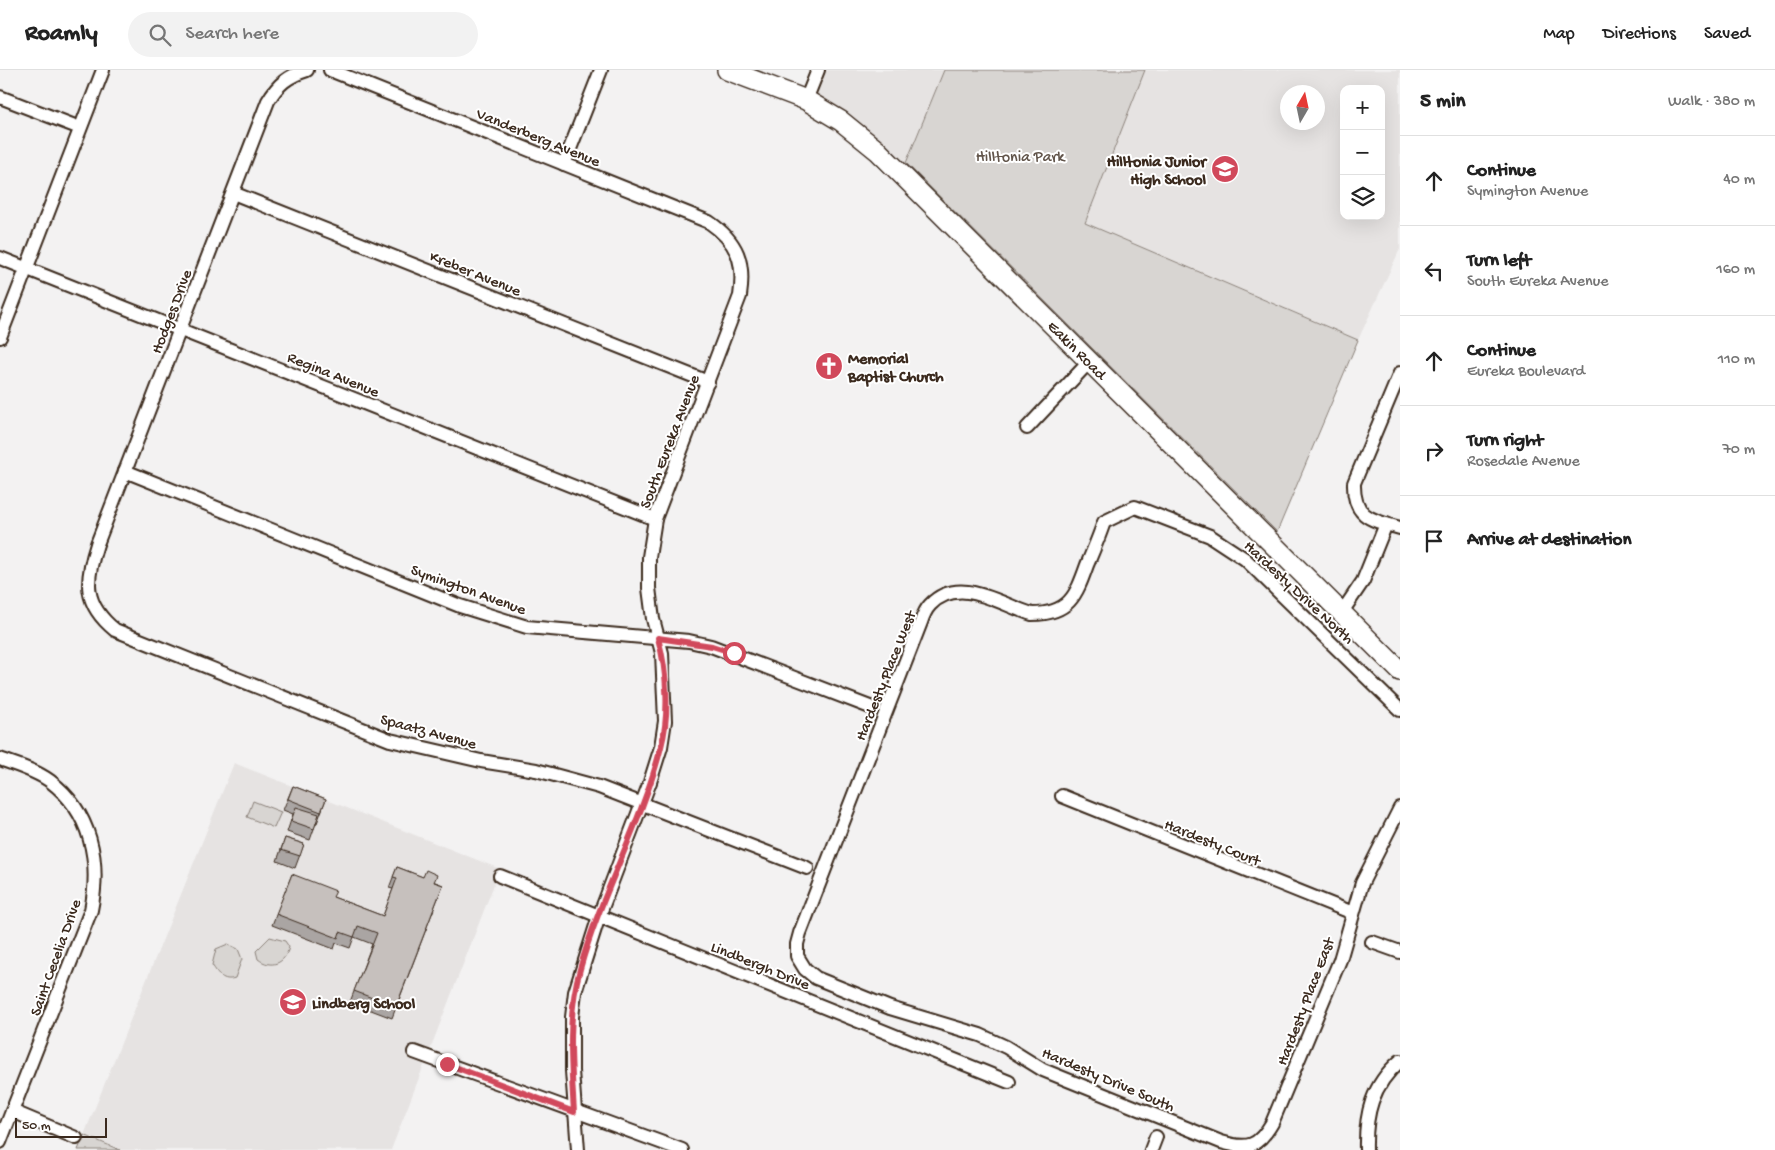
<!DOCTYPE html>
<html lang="en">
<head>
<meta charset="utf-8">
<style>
	body { margin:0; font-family:"Gochi Hand",sans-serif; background:#f2f2f2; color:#222 }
	.controls { position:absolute; right:15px; top:15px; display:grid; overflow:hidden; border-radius:10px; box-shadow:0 5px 20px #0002 }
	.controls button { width:45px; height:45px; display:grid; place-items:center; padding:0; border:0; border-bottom:1px solid #e0e0e0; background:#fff; color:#222; font:25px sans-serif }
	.compass { position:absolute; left:1280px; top:15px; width:45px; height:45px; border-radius:50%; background:#fff; box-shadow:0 5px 20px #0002; rotate:9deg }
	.scale { position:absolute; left:15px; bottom:12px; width:92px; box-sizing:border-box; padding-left:5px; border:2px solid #3b2a1e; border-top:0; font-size:14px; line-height:18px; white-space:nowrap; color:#3b2a1e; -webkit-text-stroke:4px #fff; paint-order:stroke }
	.stop { position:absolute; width:15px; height:15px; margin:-11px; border:4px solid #d1495b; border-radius:50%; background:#fff }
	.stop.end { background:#d1495b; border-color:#fff; box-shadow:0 1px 5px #0008 }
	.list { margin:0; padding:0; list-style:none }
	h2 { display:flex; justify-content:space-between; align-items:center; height:65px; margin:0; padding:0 20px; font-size:21px }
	h2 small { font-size:16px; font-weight:400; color:#767676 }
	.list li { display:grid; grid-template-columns:32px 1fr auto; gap:15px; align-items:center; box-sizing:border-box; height:90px; padding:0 20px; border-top:1px solid #e0e0e0 }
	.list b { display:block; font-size:19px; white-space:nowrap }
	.list p { margin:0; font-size:16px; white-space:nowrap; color:#767676 }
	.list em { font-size:16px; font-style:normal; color:#767676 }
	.icon { flex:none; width:28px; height:28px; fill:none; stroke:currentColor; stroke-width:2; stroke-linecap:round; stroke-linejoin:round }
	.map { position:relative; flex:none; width:1400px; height:1080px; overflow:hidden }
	header { display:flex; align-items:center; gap:30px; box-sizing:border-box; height:70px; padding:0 25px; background:#fff; border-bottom:1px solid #e0e0e0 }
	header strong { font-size:24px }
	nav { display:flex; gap:28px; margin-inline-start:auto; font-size:18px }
	.search { width:350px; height:45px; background:#f2f2f2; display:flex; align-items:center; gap:12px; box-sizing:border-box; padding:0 18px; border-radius:28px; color:#767676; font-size:19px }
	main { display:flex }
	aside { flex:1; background:#fff }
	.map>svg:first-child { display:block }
	.built { fill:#e6e3e2; fill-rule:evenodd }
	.green { fill:#d8d5d2; stroke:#8a8078 }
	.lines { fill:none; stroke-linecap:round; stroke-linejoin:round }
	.street-casing { stroke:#3b2a1e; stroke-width:16 }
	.secondary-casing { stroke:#3b2a1e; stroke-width:22 }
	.street { stroke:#fff; stroke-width:12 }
	.secondary { stroke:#fff; stroke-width:19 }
	.wall { fill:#aaa5a3; stroke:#3b2a1e }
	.building { fill:#c6c0bd; stroke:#3b2a1e }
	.route { stroke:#d1495b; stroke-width:6 }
	.labels { text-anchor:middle; stroke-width:4; stroke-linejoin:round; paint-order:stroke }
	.street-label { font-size:16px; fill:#3b2a1e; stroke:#fff }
	.park-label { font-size:16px; fill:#62554b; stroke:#fff }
	.poi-label { font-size:16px; font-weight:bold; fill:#3b2a1e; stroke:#fff; text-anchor:start }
</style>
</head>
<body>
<header>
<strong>Roamly</strong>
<div class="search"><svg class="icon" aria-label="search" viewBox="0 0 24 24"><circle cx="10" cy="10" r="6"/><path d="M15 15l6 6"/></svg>Search here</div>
<nav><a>Map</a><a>Directions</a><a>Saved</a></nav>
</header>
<main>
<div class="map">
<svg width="1400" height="1080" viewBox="0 0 1400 1080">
	<rect width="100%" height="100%" fill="#f3f2f2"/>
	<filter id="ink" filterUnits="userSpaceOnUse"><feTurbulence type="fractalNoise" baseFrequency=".02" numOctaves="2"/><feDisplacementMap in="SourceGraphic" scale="10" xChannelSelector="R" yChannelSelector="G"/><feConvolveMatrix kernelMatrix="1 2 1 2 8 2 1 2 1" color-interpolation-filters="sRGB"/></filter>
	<g filter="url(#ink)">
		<g class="built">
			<path d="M 823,0 L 944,0 L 906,93 L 884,84 L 810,32 Z"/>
			<path d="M 1145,0 L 1400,0 L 1400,179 L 1358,270 L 1085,153 ZM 1344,19 L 1381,19 L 1381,146 L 1344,146 ZM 1288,22 L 1318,22 L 1318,52 L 1288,52 Z"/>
			<path d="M 234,693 L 500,799 L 391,1080 L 120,1080 L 84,1065 Z"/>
		</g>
		<g class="green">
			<path d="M 944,0 L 1145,0 L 1085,153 L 1358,270 L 1277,462 L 906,93 Z"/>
			<path d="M 253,731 L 281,742 L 274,758 L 247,747 Z"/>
			<path d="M 270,867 L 285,871 L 289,877 C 285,894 271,899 258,889 L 256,881 Z"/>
			<path d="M 228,874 L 238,879 L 242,889 L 235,908 C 223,912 218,904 212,895 L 216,879 Z"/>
			<path d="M 84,1065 L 120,1080 L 78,1080 Z"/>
		</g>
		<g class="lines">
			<g class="street-casing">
				<g id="street">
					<path d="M 307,0 C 288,6 278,14 268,31 L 97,474 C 85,511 83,534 115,560 L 390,670 L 481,691 L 536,700 L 599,717 L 807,798"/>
					<path d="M 330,0 L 709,152 C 738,172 745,192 740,226 L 655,449 L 649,487 L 649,518 L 653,549 L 662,583 L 665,651 L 661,677 L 650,712 L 599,846 L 575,922 L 572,947 L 572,1001 L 578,1080"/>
					<path d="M 0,27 L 80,58"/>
					<path d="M 806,30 L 818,0"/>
					<path d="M 564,94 L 601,0"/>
					<path d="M 233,123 L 708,312"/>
					<path d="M 0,188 L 655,449"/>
					<path d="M 0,267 L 103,0"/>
					<path d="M 1400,303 L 1354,413 C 1353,447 1371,450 1400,458"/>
					<path d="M 1027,358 L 1090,291"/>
					<path d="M 125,401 L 460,536 L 527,557 L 689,571 L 711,576 L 870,637"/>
					<path d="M 1342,542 L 1363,511 L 1386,454"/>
					<path d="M 1400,640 L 1245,489 L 1210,466 L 1135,437 L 1104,452 C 1099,467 1093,481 1087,495 C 1076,526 1069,544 1032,544 C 1001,535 959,504 930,535 C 926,539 923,546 921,552 L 800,863 L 797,874 L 797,886 L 805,899 L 816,908 L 890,938 L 980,965 L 1006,977 L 1043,1000 L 1221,1072 C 1248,1080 1258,1077 1272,1053 L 1340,890 L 1362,813 L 1400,738"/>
					<path d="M 0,689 C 16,695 35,700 50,711 C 91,742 101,791 91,840 L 0,1072"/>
					<path d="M 1062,726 L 1353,843"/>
					<path d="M 500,806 L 1009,1012"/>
					<path d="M 1372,872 L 1400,882"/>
					<path d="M 414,982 L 682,1080"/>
					<path d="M 12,1041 L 76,1068"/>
					<path d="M 1151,1080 L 1156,1067"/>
					<path d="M 1366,1080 C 1365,1044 1372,1015 1400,991"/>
				</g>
			</g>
			<g class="secondary-casing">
				<path id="secondary" d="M 727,0 L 806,30 L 841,51 L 878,81 L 1400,601"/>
			</g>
			<use href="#street" class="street"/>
			<use href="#secondary" class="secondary"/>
		</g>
		<g class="wall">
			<path d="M 293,716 L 326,729 L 317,753 L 316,753 L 310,770 L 287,762 L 293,744 L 283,740 Z"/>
			<path d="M 285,768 L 304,774 L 295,798 L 277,791 Z"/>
			<path d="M 397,797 L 443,815 L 392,948 L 350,932 L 372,874 L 354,867 L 350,878 L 336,873 L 334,879 L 272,855 L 292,804 L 333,827 L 383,846 L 393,819 L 389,818 Z"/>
		</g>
		<g class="building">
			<path d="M 293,716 L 326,729 L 321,742 L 288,729 Z"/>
			<path d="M 296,737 L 319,744 L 314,759 L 291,751 Z"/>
			<path d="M 285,768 L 304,774 L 300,786 L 281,780 Z"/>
			<path d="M 397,797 L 423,807 L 426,800 L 437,805 L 434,812 L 443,815 L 396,937 L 354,921 L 377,863 L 358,856 L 354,867 L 340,862 L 338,868 L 276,844 L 292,804 L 336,821 L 333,827 L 383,846 L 397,808 L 393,807 Z"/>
		</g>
	</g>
	<g class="lines" filter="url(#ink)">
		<path class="route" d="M 447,994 L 574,1042 C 571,994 567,945 580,899 C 601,823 642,753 661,677 C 670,644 667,601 658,568 L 712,576 L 734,583"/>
	</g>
	<defs>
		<g id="school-disc" transform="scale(1.4375)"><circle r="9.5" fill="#d1495b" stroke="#fff"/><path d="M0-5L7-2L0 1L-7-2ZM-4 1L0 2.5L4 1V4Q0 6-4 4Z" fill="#fff"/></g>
		<g id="church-disc" transform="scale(1.4375)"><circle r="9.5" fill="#d1495b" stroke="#fff"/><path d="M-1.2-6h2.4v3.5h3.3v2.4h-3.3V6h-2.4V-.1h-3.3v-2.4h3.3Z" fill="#fff"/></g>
	</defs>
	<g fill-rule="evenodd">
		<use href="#school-disc" x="1225" y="99"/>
		<use href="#church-disc" x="829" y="296"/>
		<use href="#school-disc" x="293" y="932"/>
	</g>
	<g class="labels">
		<g class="street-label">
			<text transform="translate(539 66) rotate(22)" y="6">Vanderberg Avenue</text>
			<text transform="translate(476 202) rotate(22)" y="6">Kreber Avenue</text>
			<text transform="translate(170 241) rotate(-69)" y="6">Hodges Drive</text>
			<text transform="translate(1078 279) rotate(45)" y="6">Eakin Road</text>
			<text transform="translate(334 303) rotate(22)" y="6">Regina Avenue</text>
			<text transform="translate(668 371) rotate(-69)" y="6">South Eureka Avenue</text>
			<text transform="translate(469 518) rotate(20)" y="6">Symington Avenue</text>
			<text transform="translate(1300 521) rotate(43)" y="6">Hardesty Drive North</text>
			<text transform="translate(884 605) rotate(-68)" y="6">Hardesty Place West</text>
			<text transform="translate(429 660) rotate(15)" y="6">Spaatz Avenue</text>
			<text transform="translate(1213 771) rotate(22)" y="6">Hardesty Court</text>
			<text transform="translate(54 887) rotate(-70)" y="6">Saint Cecelia Drive</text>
			<text transform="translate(761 894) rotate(22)" y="6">Lindbergh Drive</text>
			<text transform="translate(1304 931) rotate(-69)" y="6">Hardesty Place East</text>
			<text transform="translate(1109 1008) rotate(23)" y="6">Hardesty Drive South</text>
		</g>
		<g class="park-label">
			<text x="1020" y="91">Hilltonia Park</text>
		</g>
		<g class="poi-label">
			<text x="1206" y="96" text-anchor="end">Hilltonia Junior<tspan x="1206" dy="18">High School</tspan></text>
			<text x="848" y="293">Memorial<tspan x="848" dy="18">Baptist Church</tspan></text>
			<text x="312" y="938">Lindberg School</text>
		</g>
	</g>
</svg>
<div class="controls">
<button>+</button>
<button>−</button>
<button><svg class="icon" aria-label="layers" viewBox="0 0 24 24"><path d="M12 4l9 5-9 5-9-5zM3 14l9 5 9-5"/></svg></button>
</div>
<svg class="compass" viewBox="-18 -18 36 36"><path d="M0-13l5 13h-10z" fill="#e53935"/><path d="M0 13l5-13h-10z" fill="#767676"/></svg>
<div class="scale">50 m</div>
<div class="stop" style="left:734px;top:583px"></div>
<div class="stop end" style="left:447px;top:994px"></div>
</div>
<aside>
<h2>5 min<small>Walk · 380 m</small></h2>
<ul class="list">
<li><svg class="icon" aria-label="ahead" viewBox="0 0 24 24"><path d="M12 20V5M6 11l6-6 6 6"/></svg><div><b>Continue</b><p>Symington Avenue</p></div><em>40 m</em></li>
<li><svg class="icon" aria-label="left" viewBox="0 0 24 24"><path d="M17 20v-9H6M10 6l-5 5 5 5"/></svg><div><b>Turn left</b><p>South Eureka Avenue</p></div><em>160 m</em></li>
<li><svg class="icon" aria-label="ahead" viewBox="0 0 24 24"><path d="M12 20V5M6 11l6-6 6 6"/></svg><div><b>Continue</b><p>Eureka Boulevard</p></div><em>110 m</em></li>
<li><svg class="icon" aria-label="right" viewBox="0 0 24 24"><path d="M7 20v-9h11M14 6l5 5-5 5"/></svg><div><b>Turn right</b><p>Rosedale Avenue</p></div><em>70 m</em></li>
<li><svg class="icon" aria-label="arrive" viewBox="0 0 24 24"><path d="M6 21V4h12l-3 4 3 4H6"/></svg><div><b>Arrive at destination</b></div></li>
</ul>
</aside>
</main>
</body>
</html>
